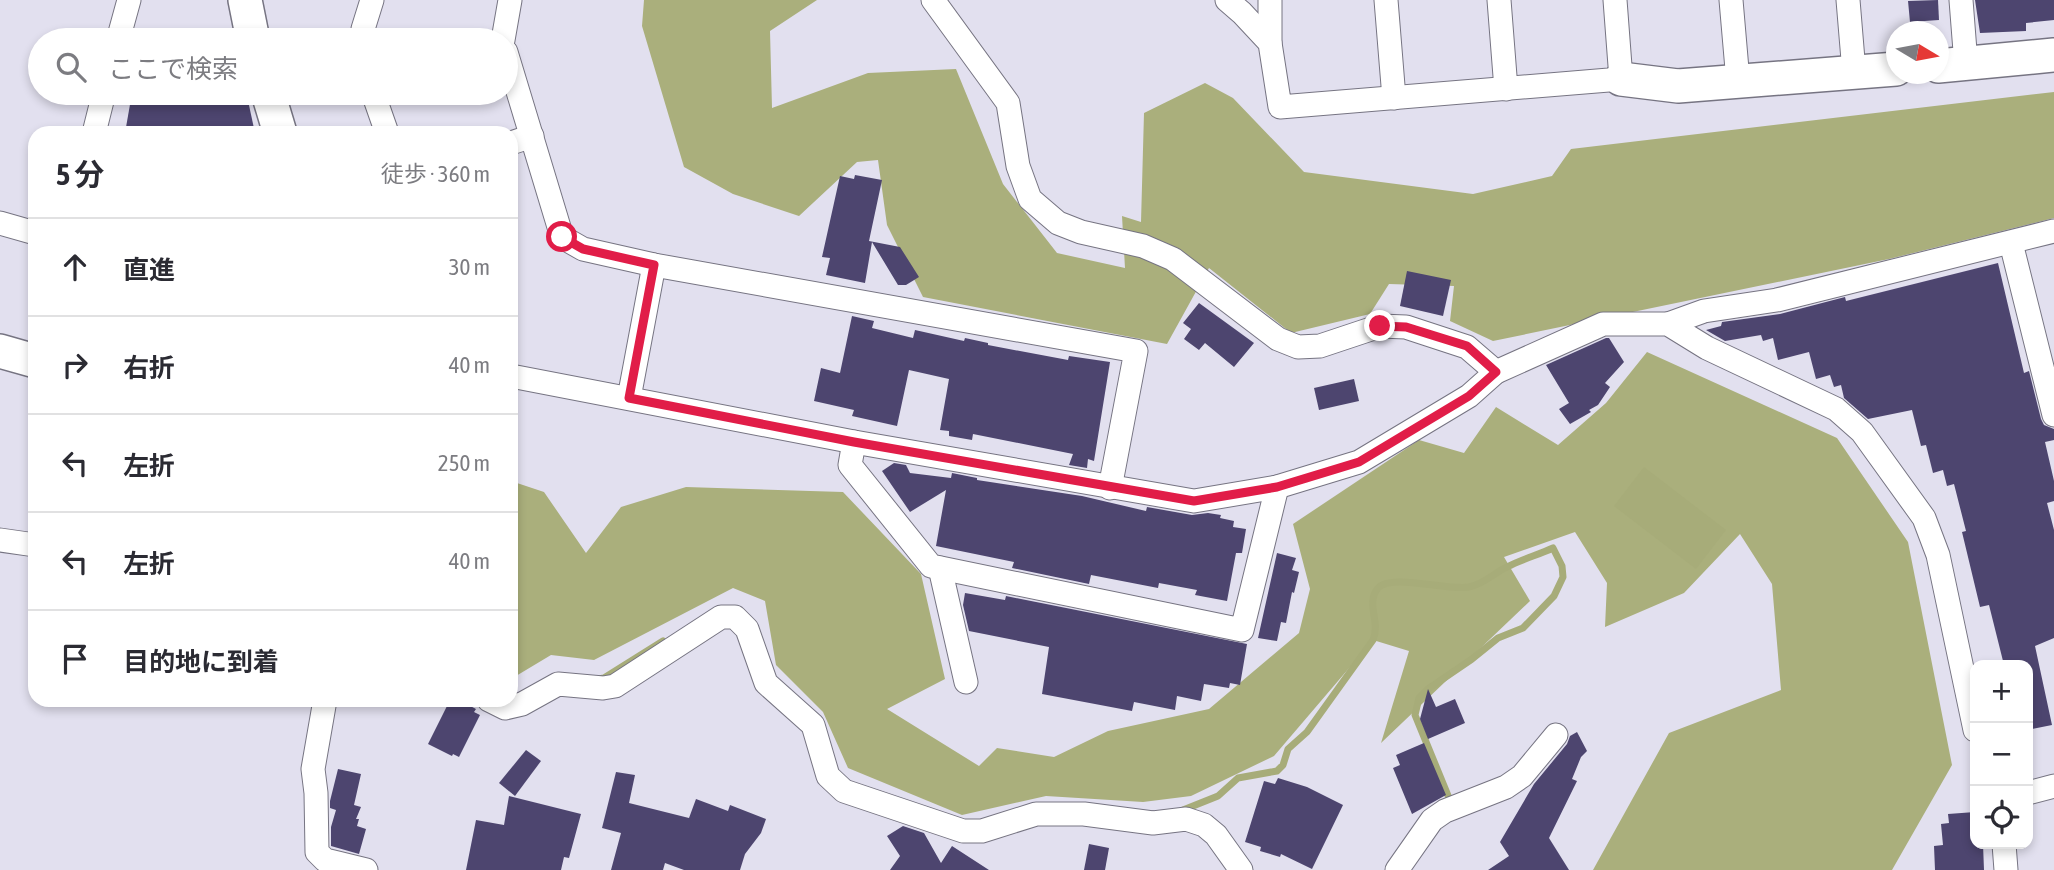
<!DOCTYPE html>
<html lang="ja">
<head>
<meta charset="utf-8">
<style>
	body { margin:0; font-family:"Asap Condensed","Noto Sans JP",sans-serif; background:#f7f7f7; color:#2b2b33 }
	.controls { position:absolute; right:21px; bottom:21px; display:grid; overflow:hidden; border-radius:14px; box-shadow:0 4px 10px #0003 }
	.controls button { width:63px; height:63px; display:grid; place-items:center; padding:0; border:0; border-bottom:2px solid #e1e1e2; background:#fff; color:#2b2b33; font:35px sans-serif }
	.compass { position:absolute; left:1886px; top:21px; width:63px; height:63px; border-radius:50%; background:#fff; box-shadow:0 4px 10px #0003; rotate:100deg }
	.stop { position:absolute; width:21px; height:21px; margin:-16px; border:5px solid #e11d48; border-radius:50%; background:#fff }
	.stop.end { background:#e11d48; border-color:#fff; box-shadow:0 2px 7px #0008 }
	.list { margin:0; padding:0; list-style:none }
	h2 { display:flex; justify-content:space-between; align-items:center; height:91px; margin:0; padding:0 28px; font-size:30px }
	h2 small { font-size:23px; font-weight:400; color:#7c7c81 }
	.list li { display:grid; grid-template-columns:46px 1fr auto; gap:21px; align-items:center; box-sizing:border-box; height:98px; padding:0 28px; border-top:2px solid #e1e1e2 }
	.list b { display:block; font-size:26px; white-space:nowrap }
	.list em { font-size:23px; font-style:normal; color:#7c7c81 }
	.icon { flex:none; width:38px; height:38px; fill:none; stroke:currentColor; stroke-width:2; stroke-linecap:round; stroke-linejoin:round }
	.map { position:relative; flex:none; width:2054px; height:870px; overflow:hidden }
	.search { position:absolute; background:#fff; box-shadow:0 4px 10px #0003; left:28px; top:28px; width:490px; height:77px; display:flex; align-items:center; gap:18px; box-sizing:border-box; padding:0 24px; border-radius:38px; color:#7c7c81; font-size:26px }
	.panel { position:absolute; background:#fff; box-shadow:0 4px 10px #0003; left:28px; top:126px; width:490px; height:581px; border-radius:21px }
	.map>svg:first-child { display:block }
	.forest { fill:#aaaf7c }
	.water { fill:#a7ac79 }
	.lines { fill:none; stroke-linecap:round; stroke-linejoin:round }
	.stream { stroke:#a7ac79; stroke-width:7 }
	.building { fill:#4d456f }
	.street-casing { stroke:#767482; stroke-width:25 }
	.secondary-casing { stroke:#767482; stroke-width:36 }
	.street { stroke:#fff; stroke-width:23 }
	.secondary { stroke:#fff; stroke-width:33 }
	.route { stroke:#e11d48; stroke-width:9 }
</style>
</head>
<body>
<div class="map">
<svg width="2054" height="870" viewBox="0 0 2054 870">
	<rect width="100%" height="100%" fill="#e2e0ef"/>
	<g class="forest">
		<path d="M 644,0 L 817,0 L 770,31 L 772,108 L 868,73 L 956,69 L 1003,184 L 1057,253 L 1125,268 L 1122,216 L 1141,222 L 1144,113 L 1205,83 L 1233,98 L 1304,172 L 1473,194 L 1552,176 L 1571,149 L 2054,92 L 2054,218 L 1889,259 L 1493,341 L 1450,321 L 1454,286 L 1389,284 L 1370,314 L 1291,333 L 1209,268 L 1167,344 L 923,297 L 887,225 L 878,160 L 857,162 L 799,216 L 733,194 L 684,167 L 642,26 Z"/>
		<path d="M 1647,352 L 1837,438 L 1908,542 L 1952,765 L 1892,870 L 1593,870 L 1669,733 L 1781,690 L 1772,584 L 1740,534 L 1684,593 L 1605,627 L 1607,583 L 1575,532 L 1504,557 L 1530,601 L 1381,743 L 1409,651 L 1373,640 L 1274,756 L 1191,796 L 1143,802 L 1046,796 L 962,815 L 848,768 L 823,712 L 776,665 L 765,601 L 733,588 L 594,660 L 551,655 L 511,679 L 511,481 L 544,492 L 586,553 L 621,507 L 686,487 L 843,492 L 921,574 L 945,679 L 887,709 L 979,766 L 997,748 L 1054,757 L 1108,731 L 1209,709 L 1299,633 L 1310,589 L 1293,524 L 1419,440 L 1464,453 L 1496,407 L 1558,445 L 1606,403 Z"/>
	</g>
	<path class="water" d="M 1644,467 L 1726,530 L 1696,569 L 1614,506 Z"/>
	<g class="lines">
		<g class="stream">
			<path d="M 598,679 L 604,678 L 663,641"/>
			<path d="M 1183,810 L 1218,796 L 1238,778 L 1277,771 L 1283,765 L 1288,749 L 1307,732 L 1373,640 C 1381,622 1365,604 1378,588 C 1391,573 1448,591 1469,587 C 1484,584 1494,573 1507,567 C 1522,559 1538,555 1553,548 L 1562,566 L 1563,577 L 1554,596 L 1523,628 L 1498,638 L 1472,659 L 1428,689 L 1419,698 L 1415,715 L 1449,798"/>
		</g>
	</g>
	<g class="building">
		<path d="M 1938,0 L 1939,20 L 1910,22 L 1908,1 Z"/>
		<path d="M 1975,0 L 2054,0 L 2054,20 L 2026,23 L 2026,31 L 1980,33 Z"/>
		<path d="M 132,93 L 238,93 L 247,96 L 255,133 L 125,133 Z"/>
		<path d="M 855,175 L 882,180 L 869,241 L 900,247 L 919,277 L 906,285 L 898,285 L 872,242 L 865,283 L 826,275 L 830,258 L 822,257 L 840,176 L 854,179 Z"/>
		<path d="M 1998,263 L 2024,373 L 2029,371 L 2041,419 L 2044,425 L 2054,429 L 2054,440 L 2045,442 L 2054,481 L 2054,501 L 2047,503 L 2054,530 L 2054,638 L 2035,646 L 2052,725 L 2032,729 L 2028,710 L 2028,665 L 2004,665 L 1989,605 L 1980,607 L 1962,532 L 1966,531 L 1954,484 L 1947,486 L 1943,470 L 1933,473 L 1926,445 L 1921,446 L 1912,410 L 1868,419 L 1844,398 L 1841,385 L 1834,387 L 1830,375 L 1816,379 L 1809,352 L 1778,360 L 1773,338 L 1763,341 L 1761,335 L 1725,341 L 1706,330 L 1721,326 L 1722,322 L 1780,314 L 1845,297 L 1846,301 Z"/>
		<path d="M 1407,271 L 1451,280 L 1443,316 L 1400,306 Z"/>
		<path d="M 1199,303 L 1254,343 L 1234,367 L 1205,343 L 1199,350 L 1184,339 L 1191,329 L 1183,323 Z"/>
		<path d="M 852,316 L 874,321 L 872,328 L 913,338 L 915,330 L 964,341 L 965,338 L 988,343 L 988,345 L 1068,360 L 1069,356 L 1110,362 L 1094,461 L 1088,459 L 1087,468 L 1069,465 L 1073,454 L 973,434 L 972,440 L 949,436 L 949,431 L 940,430 L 949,379 L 909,370 L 897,426 L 852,416 L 854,410 L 814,401 L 821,368 L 840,373 Z"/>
		<path d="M 1606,338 L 1609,338 L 1624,362 L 1605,383 L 1610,387 L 1598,405 L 1589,410 L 1591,412 L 1570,424 L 1559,409 L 1569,403 L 1546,365 Z"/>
		<path d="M 1354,379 L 1359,401 L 1319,410 L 1314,388 Z"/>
		<path d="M 894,463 L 906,465 L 910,473 L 951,478 L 952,473 L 977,478 L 977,480 L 1082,496 L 1146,511 L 1147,507 L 1192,515 L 1208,513 L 1221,515 L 1220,518 L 1234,521 L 1233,527 L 1246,529 L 1242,553 L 1236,553 L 1227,601 L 1195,595 L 1197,590 L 1159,583 L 1158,588 L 1091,575 L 1089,584 L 1012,568 L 1014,562 L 936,546 L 946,490 L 910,512 L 882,471 Z"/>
		<path d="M 1277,553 L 1296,558 L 1292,570 L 1299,572 L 1294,593 L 1292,592 L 1286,623 L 1281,622 L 1277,641 L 1258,638 Z"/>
		<path d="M 965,593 L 1005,600 L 1006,596 L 1247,644 L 1240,685 L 1230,683 L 1229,688 L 1204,684 L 1201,701 L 1177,696 L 1175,710 L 1134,702 L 1132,711 L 1042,694 L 1049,647 L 969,631 L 963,605 Z"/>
		<path d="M 1428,689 L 1436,707 L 1455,699 L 1465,723 L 1428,739 L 1420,719 Z"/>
		<path d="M 450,700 L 459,700 L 476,709 L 474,712 L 480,715 L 459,757 L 453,754 L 452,756 L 428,744 Z"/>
		<path d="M 1577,732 L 1587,751 L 1581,757 L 1572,779 L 1577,781 L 1549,838 L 1569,870 L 1488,870 L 1509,856 L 1500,842 L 1534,784 L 1567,744 L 1570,736 Z"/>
		<path d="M 1424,743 L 1446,795 L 1412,814 L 1393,768 L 1400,765 L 1396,755 Z"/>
		<path d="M 526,750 L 541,761 L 515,796 L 499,783 Z"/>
		<path d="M 338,769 L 361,774 L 354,805 L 361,807 L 356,819 L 359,819 L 357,826 L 366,829 L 359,854 L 331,846 L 331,827 L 336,810 L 330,808 L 330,801 Z"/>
		<path d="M 616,772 L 635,775 L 629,803 L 689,818 L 696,799 L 728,811 L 730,805 L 766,819 L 761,833 L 745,854 L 740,870 L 684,870 L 665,863 L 663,870 L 611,870 L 621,833 L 602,828 Z"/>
		<path d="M 1278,778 L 1307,787 L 1343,805 L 1312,869 L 1281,854 L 1280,857 L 1260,851 L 1261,847 L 1245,842 L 1264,781 L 1275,784 Z"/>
		<path d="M 509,796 L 581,814 L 569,858 L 564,857 L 561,870 L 466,870 L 476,820 L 504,825 Z"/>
		<path d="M 1975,812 L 1975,844 L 1983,844 L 1984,870 L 1935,870 L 1934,846 L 1943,845 L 1941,824 L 1949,823 L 1948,814 Z"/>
		<path d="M 903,826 L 924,833 L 941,863 L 952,846 L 989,870 L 890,870 L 900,856 L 887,836 Z"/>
		<path d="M 1089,844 L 1109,848 L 1105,870 L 1084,870 Z"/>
	</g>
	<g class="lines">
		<g class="street-casing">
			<g id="street">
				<path d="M 933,0 L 1008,103 L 1018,166 L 1030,199 L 1058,223 L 1081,232 L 1143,246 L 1173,259 L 1278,339 L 1298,347 L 1320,346 L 1380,326 L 1406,327 L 1467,347 L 1496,372"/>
				<path d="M 1227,0 L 1242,13 L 1270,43 L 1280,107 L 1621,79 L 1615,0"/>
				<path d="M 1386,0 L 1394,98"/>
				<path d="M 1499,0 L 1506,89"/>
				<path d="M 1731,0 L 1738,81"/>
				<path d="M 1848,0 L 1854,72"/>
				<path d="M 1961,0 L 1966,64"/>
				<path d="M 118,40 L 129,0"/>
				<path d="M 364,40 L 363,29 L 372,0"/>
				<path d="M 503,40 L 510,0"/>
				<path d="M 1270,43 L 1270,0"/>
				<path d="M 506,52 L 562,237 L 583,249 L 654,265 L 1136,351 L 1110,488"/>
				<path d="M 373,93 L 387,133"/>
				<path d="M 94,133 L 104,93"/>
				<path d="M 511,143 L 532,136"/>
				<path d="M 0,223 L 35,233"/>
				<path d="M 2011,243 L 2054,415"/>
				<path d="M 1668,324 L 1704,311 L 1777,300 L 2054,231"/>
				<path d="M 511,376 L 854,442 L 1194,501 L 1277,487 L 1359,462 L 1469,396 L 1496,372 L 1603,324 L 1668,324 L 1707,348 L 1836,409 L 1862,432 L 1924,518 L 1938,555 L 1975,730"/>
				<path d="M 629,398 L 654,265"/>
				<path d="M 854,442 L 850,465 L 931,566 L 1242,630 L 1277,487"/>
				<path d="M 0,540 L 35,545"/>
				<path d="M 940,568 L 966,682"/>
				<path d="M 325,700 L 313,769 L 316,793 L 317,852 L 325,860 L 366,870"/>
				<path d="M 489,700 L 505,708 L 522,704 L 558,684 L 603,688 L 615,686 L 721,617 L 735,617 L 747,629 L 766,683 L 813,725 L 828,776 L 844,791 L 963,831 L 982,831 L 1036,814 L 1084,814 L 1153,823 L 1186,819 L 1204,825 L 1216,835 L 1241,870"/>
				<path d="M 2028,793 L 2054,786"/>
				<path d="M 2004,844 L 2006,870"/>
				<path d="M 1397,870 L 1432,820 L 1445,811 L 1506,787 L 1522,776 L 1556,735"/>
			</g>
		</g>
		<g class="secondary-casing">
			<g id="secondary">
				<path d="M 245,0 L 253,40"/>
				<path d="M 1938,66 L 2054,55"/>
				<path d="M 1621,79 L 1678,86 L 1896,69"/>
				<path d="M 268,93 L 280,133"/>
				<path d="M 0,351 L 35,361"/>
			</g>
		</g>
		<use href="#street" class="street"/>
		<use href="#secondary" class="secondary"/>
	</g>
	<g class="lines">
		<path class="route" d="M 562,237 L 583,249 L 654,265 L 629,398 L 854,442 L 1194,501 L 1277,487 L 1359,462 L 1469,396 L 1496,372 L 1467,346 L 1406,327 L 1380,326"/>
	</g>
</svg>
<div class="controls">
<button>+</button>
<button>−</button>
<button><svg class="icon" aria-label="locate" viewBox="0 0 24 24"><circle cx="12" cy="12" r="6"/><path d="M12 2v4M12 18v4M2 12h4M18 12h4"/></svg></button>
</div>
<svg class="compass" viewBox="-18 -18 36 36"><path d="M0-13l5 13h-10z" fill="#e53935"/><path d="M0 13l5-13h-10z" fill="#7c7c81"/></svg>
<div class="stop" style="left:562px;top:237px"></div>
<div class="stop end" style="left:1380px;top:326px"></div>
<div class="search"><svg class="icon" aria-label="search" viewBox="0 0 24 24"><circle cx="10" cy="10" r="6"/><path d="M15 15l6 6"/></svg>ここで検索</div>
<section class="panel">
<h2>5 分<small>徒歩 · 360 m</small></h2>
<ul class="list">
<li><svg class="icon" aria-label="ahead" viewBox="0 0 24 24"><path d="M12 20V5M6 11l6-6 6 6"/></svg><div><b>直進</b></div><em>30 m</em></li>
<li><svg class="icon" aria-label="right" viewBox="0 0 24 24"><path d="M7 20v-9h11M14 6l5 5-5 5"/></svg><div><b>右折</b></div><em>40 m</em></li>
<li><svg class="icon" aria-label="left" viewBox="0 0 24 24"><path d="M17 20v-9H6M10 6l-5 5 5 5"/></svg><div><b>左折</b></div><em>250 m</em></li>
<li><svg class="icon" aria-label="left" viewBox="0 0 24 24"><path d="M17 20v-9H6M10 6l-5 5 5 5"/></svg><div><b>左折</b></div><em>40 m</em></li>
<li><svg class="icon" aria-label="arrive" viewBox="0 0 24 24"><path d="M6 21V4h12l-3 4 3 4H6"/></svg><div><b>目的地に到着</b></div></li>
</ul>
</section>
</div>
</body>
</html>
